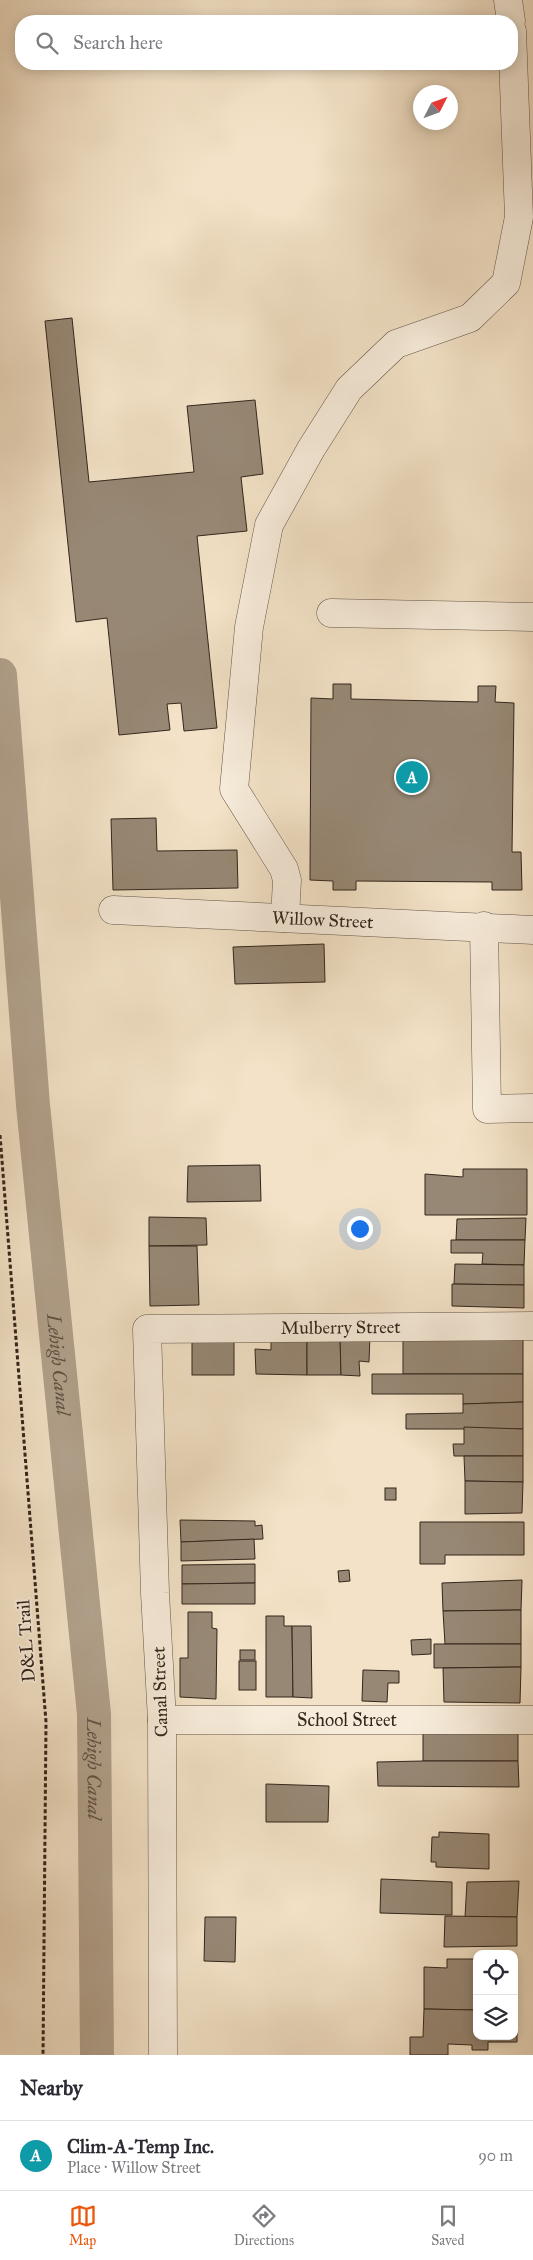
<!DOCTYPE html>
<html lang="en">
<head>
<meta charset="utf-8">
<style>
	body { margin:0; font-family:"IM FELL Great Primer",serif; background:#f7f7f7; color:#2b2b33 }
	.controls { position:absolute; right:15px; bottom:15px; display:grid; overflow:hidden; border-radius:10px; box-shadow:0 2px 12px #0003 }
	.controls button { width:45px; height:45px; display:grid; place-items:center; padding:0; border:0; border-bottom:1px solid #e1e1e2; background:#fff; color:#2b2b33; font:25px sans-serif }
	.compass { position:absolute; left:413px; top:85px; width:45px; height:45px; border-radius:50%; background:#fff; box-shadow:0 2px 12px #0003; rotate:48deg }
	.you { position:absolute; left:359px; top:1228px; width:18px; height:18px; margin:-12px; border:4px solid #fff; border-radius:50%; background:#1a73e8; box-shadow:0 0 0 8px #1a73e833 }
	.badge { display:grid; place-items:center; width:32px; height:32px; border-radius:50%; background:#ea580c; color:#fff; font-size:16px; font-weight:700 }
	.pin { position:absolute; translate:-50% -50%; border:2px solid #fff; box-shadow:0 1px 5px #0006 }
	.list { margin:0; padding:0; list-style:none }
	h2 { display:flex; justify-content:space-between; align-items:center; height:65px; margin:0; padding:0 20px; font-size:21px }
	h2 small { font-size:16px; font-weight:400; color:#7c7c81 }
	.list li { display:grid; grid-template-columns:32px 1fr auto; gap:15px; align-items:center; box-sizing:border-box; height:70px; padding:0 20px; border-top:1px solid #e1e1e2 }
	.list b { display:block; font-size:19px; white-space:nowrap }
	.list p { margin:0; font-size:16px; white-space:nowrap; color:#7c7c81 }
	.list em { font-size:16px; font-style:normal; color:#7c7c81 }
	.icon { flex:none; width:28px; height:28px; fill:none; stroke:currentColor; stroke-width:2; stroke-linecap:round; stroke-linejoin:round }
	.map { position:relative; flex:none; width:533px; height:2055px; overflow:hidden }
	.search { position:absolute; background:#fff; box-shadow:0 2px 12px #0003; left:15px; right:15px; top:15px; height:55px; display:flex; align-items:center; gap:12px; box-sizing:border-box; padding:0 18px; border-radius:20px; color:#7c7c81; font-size:19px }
	.sheet { height:135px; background:#fff }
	nav { display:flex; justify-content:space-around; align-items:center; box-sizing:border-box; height:70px; border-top:1px solid #e1e1e2; background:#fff; font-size:14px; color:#7c7c81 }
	nav a { display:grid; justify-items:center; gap:2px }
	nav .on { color:#ea580c }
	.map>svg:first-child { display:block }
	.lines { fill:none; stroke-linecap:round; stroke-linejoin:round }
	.canal { stroke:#b2a28d; stroke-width:34 }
	.building { fill:#978875; stroke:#33261c }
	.minor-casing { stroke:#635547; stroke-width:29 }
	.path { stroke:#33261c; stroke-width:3; stroke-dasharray:4 2.5; stroke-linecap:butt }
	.minor { stroke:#f7ecdb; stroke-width:28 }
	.labels { text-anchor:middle; stroke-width:4; stroke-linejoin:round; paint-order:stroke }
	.street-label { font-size:18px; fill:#33261c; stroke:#f7ecdb }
	.water-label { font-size:19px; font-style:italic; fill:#5f5144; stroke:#f7ecdb }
</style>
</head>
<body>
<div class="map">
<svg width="533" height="2055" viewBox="0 0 533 2055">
	<rect width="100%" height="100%" fill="#f3e2c7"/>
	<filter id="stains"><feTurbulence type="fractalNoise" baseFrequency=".004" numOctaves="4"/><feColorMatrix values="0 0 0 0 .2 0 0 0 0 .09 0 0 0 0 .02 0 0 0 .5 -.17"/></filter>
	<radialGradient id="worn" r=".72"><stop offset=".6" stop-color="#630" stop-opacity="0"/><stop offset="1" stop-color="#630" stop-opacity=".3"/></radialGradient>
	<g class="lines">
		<path class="canal" id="s1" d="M 0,675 L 33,1105 L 94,1714 L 97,2055"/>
	</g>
	<g class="building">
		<path d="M 72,318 L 89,482 L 194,472 L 187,406 L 255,400 L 263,474 L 241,477 L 247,531 L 197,536 L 217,728 L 184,731 L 181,703 L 167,704 L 170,730 L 119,735 L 107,618 L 76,622 L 45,321 Z"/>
		<path d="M 333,684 L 351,684 L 351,699 L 478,702 L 478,686 L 496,686 L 495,702 L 514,703 L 512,852 L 521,852 L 522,890 L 492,890 L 492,882 L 356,881 L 356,890 L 333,890 L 333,881 L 310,880 L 311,698 L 333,699 Z"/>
		<path d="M 156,818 L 157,851 L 237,850 L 238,888 L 113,890 L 111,819 Z"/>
		<path d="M 324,944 L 325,982 L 235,984 L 233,947 Z"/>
		<path d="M 260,1165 L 261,1201 L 187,1202 L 188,1166 Z"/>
		<path d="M 463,1169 L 527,1169 L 527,1215 L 425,1215 L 425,1174 L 463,1177 Z"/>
		<path d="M 149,1217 L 206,1218 L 207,1245 L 149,1246 Z"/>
		<path d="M 526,1218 L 525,1240 L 456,1240 L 457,1219 Z"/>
		<path d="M 451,1240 L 525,1240 L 524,1265 L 482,1264 L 483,1253 L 451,1253 Z"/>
		<path d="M 149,1246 L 197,1246 L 199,1305 L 150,1306 Z"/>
		<path d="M 455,1264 L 524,1265 L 524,1285 L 454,1284 Z"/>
		<path d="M 452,1284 L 524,1285 L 524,1308 L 452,1306 Z"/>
		<path d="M 271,1334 L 307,1334 L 307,1375 L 256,1374 L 255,1349 L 271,1350 Z"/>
		<path d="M 307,1334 L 340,1335 L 341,1375 L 307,1375 Z"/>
		<path d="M 403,1334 L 523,1337 L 523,1374 L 403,1374 Z"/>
		<path d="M 340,1335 L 370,1335 L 369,1362 L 359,1361 L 360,1376 L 341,1375 Z"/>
		<rect x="192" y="1339" width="42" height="36"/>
		<path d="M 372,1374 L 523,1374 L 523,1402 L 463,1404 L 463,1394 L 372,1394 Z"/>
		<path d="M 523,1402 L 523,1429 L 406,1429 L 406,1414 L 463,1413 L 463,1404 Z"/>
		<path d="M 464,1427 L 523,1429 L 523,1456 L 454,1456 L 453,1444 L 464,1444 Z"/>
		<path d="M 464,1456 L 523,1456 L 523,1482 L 465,1481 Z"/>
		<path d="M 465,1481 L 523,1482 L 522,1513 L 465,1514 Z"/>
		<rect x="385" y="1488" width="11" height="12"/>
		<path d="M 180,1520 L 255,1521 L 255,1526 L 262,1525 L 263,1539 L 181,1542 Z"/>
		<path d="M 420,1522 L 524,1522 L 524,1555 L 445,1555 L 445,1564 L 420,1564 Z"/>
		<path d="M 254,1539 L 255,1559 L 181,1561 L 181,1542 Z"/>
		<path d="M 255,1564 L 255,1583 L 182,1584 L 182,1565 Z"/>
		<path d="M 349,1570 L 350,1581 L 339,1582 L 338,1571 Z"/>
		<path d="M 522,1580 L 521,1610 L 443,1611 L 442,1583 Z"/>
		<path d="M 255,1583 L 255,1604 L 182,1604 L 182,1584 Z"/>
		<path d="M 521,1610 L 521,1644 L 445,1644 L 443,1611 Z"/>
		<path d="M 188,1612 L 212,1612 L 212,1628 L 217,1629 L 216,1699 L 180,1697 L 180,1658 L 188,1658 Z"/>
		<path d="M 266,1616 L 284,1616 L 284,1626 L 292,1626 L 293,1697 L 266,1697 Z"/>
		<path d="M 292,1626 L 311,1626 L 312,1698 L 293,1697 Z"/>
		<path d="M 431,1639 L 431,1654 L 412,1655 L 411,1640 Z"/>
		<path d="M 434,1644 L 521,1644 L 521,1667 L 434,1668 Z"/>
		<rect x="240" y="1650" width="15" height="10"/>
		<rect x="239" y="1661" width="17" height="29"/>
		<path d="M 521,1667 L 520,1703 L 444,1702 L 443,1668 Z"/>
		<path d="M 363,1670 L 399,1671 L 399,1683 L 388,1683 L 387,1702 L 362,1701 Z"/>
		<path d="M 518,1729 L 518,1761 L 423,1761 L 423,1731 Z"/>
		<path d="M 423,1761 L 518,1761 L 519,1787 L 378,1786 L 377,1762 Z"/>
		<path d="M 266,1784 L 329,1786 L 328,1822 L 266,1822 Z"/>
		<path d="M 439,1832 L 489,1834 L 489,1869 L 436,1867 L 436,1862 L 431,1862 L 432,1837 L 439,1837 Z"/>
		<path d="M 381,1879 L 452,1882 L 452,1915 L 380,1913 Z"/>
		<path d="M 519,1881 L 517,1917 L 465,1917 L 467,1882 Z"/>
		<path d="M 445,1916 L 517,1917 L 517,1946 L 444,1947 Z"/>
		<path d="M 205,1917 L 236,1917 L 235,1962 L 204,1961 Z"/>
		<path d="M 447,1959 L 474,1959 L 474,1968 L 477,1968 L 477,2010 L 424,2009 L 424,1967 L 447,1968 Z"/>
		<path d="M 514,1968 L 517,1969 L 517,2010 L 514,2010 Z"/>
		<path d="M 424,2009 L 477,2010 L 477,2036 L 514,2036 L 514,2010 L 517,2010 L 517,2042 L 488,2042 L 488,2050 L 472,2050 L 472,2045 L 448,2044 L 448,2055 L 410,2055 L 410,2037 L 423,2037 Z"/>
	</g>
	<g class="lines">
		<g class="minor-casing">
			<g id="minor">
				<path d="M 508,0 L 511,21"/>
				<path d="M 331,613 L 533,617"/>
				<path id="s2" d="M 113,910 L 533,930"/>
				<path d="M 285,918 L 287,880 L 284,869 L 234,789 L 249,627 L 269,525 L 311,449 L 349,389 L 396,344 L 470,318 L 506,283 L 519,217 L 512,31"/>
				<path d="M 484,926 L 487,1109 L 533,1108"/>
				<path id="s3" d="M 162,1720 L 533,1720"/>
				<path id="s4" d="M 163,2055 L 162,1720 L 155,1593 L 147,1329 L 533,1326"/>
			</g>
		</g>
		<path class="path" d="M 0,1135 L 46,1722 L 43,2055"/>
		<use href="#minor" class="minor"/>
	</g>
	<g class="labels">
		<g class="street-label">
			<text dy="6" stroke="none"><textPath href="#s2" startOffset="210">Willow Street</textPath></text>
			<text dy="6" stroke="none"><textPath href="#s4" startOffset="920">Mulberry Street</textPath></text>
			<text transform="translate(26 1641) rotate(-94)" y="6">D&amp;L Trail</text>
			<text transform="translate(160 1692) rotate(-92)" y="6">Canal Street</text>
			<text dy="6" stroke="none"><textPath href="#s3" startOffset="185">School Street</textPath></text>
		</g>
		<g class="water-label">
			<text dy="7" stroke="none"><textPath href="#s1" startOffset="692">Lehigh Canal</textPath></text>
			<text dy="7" stroke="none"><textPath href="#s1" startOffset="1098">Lehigh Canal</textPath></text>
		</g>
	</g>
	<rect width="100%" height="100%" filter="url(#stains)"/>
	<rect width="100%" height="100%" fill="url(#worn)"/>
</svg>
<div class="controls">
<button><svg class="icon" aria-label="locate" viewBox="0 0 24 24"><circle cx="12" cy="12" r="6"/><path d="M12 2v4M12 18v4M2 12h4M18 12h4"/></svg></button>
<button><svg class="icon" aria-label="layers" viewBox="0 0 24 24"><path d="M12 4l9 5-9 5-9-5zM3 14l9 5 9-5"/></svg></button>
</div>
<svg class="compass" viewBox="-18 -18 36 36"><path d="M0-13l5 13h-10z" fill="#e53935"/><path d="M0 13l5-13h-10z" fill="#7c7c81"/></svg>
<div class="you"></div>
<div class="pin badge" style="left:412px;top:777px;background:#0f9aa8">A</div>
<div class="search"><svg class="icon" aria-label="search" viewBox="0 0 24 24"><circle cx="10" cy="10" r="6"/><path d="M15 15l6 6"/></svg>Search here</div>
</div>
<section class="sheet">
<h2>Nearby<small></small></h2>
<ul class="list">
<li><span class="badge" style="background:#0f9aa8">A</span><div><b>Clim-A-Temp Inc.</b><p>Place · Willow Street</p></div><em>90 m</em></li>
</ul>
</section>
<nav>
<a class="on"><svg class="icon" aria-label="map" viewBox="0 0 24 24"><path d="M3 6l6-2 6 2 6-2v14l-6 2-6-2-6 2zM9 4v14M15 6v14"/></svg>Map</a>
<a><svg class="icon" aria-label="directions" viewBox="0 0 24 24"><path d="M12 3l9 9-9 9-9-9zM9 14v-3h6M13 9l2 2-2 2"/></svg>Directions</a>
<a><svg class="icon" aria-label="saved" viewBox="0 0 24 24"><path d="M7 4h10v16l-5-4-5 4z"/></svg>Saved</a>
</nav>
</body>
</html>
